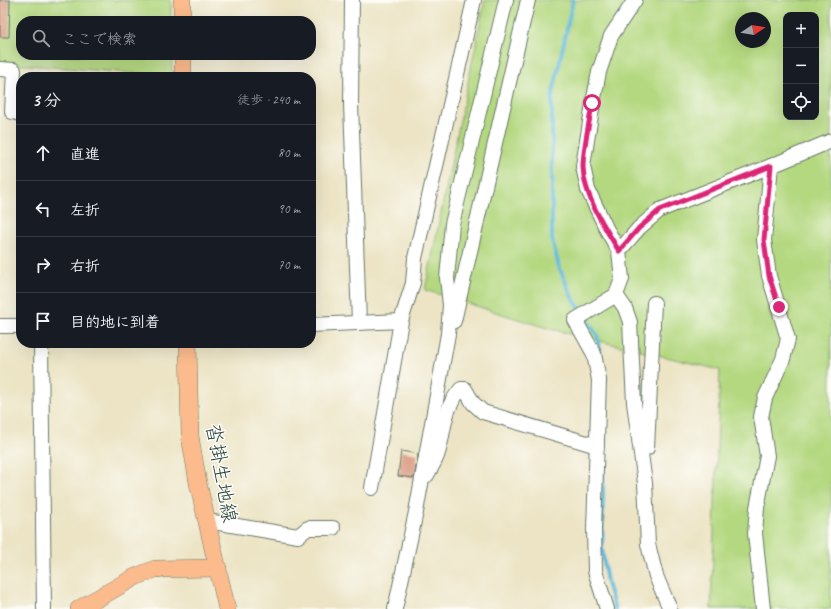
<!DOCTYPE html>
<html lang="ja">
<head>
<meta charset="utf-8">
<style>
	body { margin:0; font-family:Caveat,"Klee One",sans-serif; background:#20242c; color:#f1f3f6 }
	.controls { position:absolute; right:12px; top:12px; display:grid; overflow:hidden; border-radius:8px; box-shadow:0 4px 16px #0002 }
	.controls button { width:36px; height:36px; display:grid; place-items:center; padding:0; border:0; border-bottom:1px solid #363941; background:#171b24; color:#f1f3f6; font:20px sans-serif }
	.compass { position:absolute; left:735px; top:12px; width:36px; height:36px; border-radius:50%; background:#171b24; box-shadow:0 4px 16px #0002; rotate:78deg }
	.stop { position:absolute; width:12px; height:12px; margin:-9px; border:3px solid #db2777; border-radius:50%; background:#fff }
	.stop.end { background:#db2777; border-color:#fff; box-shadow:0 1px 4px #0008 }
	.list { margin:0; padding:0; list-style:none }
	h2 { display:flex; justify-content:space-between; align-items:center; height:52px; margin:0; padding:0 16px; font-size:17px }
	h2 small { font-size:13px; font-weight:400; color:#9ea1a6 }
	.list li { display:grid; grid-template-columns:26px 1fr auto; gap:12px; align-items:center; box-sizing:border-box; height:56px; padding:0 16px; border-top:1px solid #363941 }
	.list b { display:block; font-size:15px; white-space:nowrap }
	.list em { font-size:13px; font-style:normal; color:#9ea1a6 }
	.icon { flex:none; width:22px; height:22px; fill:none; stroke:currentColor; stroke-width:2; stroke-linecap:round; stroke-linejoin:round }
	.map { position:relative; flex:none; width:831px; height:609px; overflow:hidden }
	.search { position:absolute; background:#171b24; box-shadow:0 4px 16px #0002; left:16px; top:16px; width:300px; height:44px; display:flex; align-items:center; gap:10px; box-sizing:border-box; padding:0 14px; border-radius:16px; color:#9ea1a6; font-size:15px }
	.panel { position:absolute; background:#171b24; box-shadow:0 4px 16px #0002; left:16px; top:72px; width:300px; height:276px; border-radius:16px }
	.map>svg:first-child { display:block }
	.green { fill:#b4d880; stroke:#6a8a5a; fill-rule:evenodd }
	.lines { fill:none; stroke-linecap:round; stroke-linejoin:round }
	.stream { stroke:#5bb8d9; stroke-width:4 }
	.building { fill:#da9980 }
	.minor-casing { stroke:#677767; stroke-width:16 }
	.major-casing { stroke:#677767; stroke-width:18 }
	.minor { stroke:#fff; stroke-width:14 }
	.major { stroke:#fbbb8c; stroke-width:17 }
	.route { stroke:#db2777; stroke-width:5 }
	.labels { text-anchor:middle; stroke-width:3; stroke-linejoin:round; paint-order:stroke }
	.street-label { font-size:20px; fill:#1f3d34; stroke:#fdfcf7 }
</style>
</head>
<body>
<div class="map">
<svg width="831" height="609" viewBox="0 0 831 609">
	<rect width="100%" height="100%" fill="#fdfcf7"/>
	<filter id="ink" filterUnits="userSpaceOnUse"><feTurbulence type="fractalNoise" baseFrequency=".025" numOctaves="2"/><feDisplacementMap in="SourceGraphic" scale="8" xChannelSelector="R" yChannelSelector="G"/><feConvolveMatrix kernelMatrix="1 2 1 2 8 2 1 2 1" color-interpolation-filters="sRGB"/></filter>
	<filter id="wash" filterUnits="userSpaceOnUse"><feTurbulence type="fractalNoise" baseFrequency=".012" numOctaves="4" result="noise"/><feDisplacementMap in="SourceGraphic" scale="16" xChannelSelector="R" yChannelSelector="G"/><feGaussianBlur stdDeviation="0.9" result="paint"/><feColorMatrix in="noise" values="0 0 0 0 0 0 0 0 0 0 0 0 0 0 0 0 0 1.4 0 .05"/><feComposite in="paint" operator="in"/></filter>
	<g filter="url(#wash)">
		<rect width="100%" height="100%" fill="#ece4c5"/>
		<g class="green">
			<path d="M 0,0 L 171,0 L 171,21 L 21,21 L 21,55 L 172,55 L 172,76 L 0,63 Z"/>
			<path d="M 485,0 L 831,0 L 831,609 L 711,609 L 720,370 L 550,329 L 425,290 ZM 786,15 L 816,15 L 816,117 L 786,117 ZM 741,18 L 765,18 L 765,42 L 741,42 Z"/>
		</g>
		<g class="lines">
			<g class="stream">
				<path d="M 573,0 L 552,98 L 552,239 L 559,267 L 572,297 L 597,335 L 605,380"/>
				<path d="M 604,429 L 602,549 L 607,583 L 615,609"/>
			</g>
		</g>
		<g id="blocks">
			<g class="building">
				<path d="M 0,0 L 10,0 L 9,37 L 0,37 Z"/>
				<path d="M 401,451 L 418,454 L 414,478 L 398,476 Z"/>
			</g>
		</g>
	</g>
	<g filter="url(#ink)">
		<use href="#blocks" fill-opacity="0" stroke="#677767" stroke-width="1"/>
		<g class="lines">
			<g class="minor-casing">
				<g id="minor">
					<path d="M 352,0 L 351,104 L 359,322"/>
					<path d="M 0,69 L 14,70 L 12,112 L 21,114"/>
					<path d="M 771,166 L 831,141"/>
					<path d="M 619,251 L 639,228 L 660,210 L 771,166 L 764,240 L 769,276 L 788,339 L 783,359 L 765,398 L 761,417 L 767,456 L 757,508 L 755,533 L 763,609"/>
					<path d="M 616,295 L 625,308 L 630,322 L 634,403 L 645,483 L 648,544 L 656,576 L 670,609"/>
					<path d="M 454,321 L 528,0"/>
					<path d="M 311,325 L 401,321"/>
					<path d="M 0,326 L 21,326"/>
					<path d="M 41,343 L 44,609"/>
					<path d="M 647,448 L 654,303"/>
					<path d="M 427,475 C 431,468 436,460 438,453 C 445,429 443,409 461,389 L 465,389 L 473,403 L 483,412 L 597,446"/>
					<path d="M 372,488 L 401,321 L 413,283 L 415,258 L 474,0"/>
					<path d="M 207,521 L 298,536 L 308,528 L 333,528"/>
					<path d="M 395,609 L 416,512 L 448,334 L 450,305 L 447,278 L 452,224 L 506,0"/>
					<path d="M 607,609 L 595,571 L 594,529 L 599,380 L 594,354 L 575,320 L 616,295 L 622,279 L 619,251 L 607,230 L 588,190 L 583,166 L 593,103 L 599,72 L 611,36 L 635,0"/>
				</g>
			</g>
			<g class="major-casing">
				<g id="major">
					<path d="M 182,0 L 182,21"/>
					<path d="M 183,55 L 183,77"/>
					<path d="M 188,343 L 190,436 L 198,483 L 227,609"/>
					<path d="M 79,609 L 135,577 L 155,569 L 218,568"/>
				</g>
			</g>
			<use href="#minor" class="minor"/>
			<use href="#major" class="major"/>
		</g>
	</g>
	<g class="lines" filter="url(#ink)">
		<path class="route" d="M 592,103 C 590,122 583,147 583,167 C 584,196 604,226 619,251 L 639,228 L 660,210 L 771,166 L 764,240 L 769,276 L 779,307"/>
	</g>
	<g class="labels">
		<g class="street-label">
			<text transform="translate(222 473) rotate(80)" y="7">沓掛生地線</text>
		</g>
	</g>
</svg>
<div class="controls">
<button>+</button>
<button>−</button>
<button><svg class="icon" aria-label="locate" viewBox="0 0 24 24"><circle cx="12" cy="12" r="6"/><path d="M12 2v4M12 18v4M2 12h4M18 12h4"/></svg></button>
</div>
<svg class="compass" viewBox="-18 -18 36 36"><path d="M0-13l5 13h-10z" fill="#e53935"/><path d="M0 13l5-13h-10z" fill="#9ea1a6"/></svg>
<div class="stop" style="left:592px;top:103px"></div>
<div class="stop end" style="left:779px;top:307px"></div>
<div class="search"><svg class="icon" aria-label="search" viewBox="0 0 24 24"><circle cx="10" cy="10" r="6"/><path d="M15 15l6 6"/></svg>ここで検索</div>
<section class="panel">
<h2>3 分<small>徒歩 · 240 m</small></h2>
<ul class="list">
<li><svg class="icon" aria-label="ahead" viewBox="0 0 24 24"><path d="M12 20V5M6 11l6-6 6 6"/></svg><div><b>直進</b></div><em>80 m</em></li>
<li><svg class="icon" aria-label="left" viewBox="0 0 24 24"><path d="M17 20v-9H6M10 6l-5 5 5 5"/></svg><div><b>左折</b></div><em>90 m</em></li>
<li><svg class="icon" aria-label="right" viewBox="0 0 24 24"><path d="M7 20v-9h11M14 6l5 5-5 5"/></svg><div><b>右折</b></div><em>70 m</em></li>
<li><svg class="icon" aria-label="arrive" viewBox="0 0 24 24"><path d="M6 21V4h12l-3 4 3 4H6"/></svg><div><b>目的地に到着</b></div></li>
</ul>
</section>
</div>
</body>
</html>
